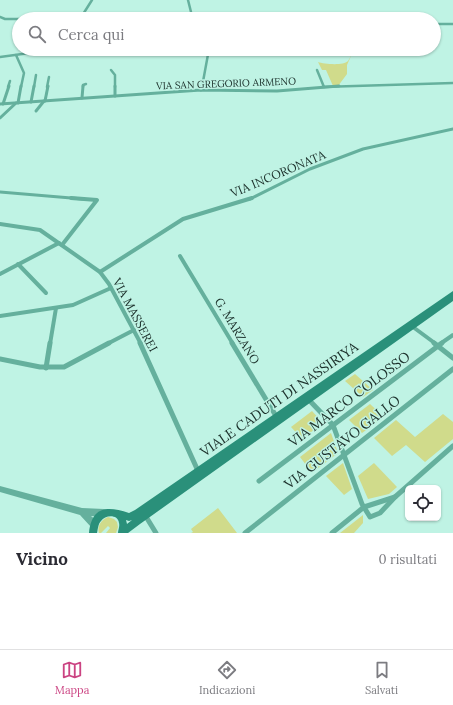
<!DOCTYPE html>
<html lang="it">
<head>
<meta charset="utf-8">
<style>
	body { margin:0; font-family:Lora,serif; background:#f7f7f7; color:#2b2b33 }
	.controls { position:absolute; right:12px; bottom:12px; display:grid; overflow:hidden; border-radius:6px; box-shadow:0 1px 3px #0004 }
	.controls button { width:36px; height:36px; display:grid; place-items:center; padding:0; border:0; border-bottom:1px solid #e1e1e2; background:#fff; color:#2b2b33; font:20px sans-serif }
	.list { margin:0; padding:0; list-style:none }
	h2 { display:flex; justify-content:space-between; align-items:center; height:52px; margin:0; padding:0 16px; font-size:17px }
	h2 small { font-size:13px; font-weight:400; color:#7c7c81 }
	.icon { flex:none; width:22px; height:22px; fill:none; stroke:currentColor; stroke-width:2; stroke-linecap:round; stroke-linejoin:round }
	.map { position:relative; flex:none; width:453px; height:533px; overflow:hidden }
	.search { position:absolute; background:#fff; box-shadow:0 1px 3px #0004; left:12px; right:12px; top:12px; height:44px; display:flex; align-items:center; gap:10px; box-sizing:border-box; padding:0 14px; border-radius:22px; color:#7c7c81; font-size:15px }
	.sheet { height:116px; background:#fff }
	nav { display:flex; justify-content:space-around; align-items:center; box-sizing:border-box; height:56px; border-top:1px solid #e1e1e2; background:#fff; font-size:11px; color:#7c7c81 }
	nav a { display:grid; justify-items:center; gap:2px }
	nav .on { color:#cb4382 }
	.map>svg:first-child { display:block }
	.green { fill:#d0db8b }
	.lines { fill:none; stroke-linecap:round; stroke-linejoin:round }
	.minor-far3 { stroke:#65b09d; stroke-width:2.5 }
	.minor-far2 { stroke:#65b09d; stroke-width:3 }
	.minor-far1 { stroke:#65b09d; stroke-width:4 }
	.minor { stroke:#65b09d; stroke-width:5 }
	.tertiary { fill:#65b09d; fill-rule:evenodd }
	.secondary { fill:#2a907a; fill-rule:evenodd }
	.labels { text-anchor:middle; stroke-width:3; stroke-linejoin:round; paint-order:stroke }
	.far-street-label { font-size:10px; fill:#1b2f2a; stroke:#bff3e4 }
	.street-label { font-size:12px; fill:#1b2f2a; stroke:#bff3e4 }
	.near-street-label { font-size:14px; fill:#1b2f2a; stroke:#bff3e4 }
</style>
</head>
<body>
<div class="map">
<svg width="453" height="533" viewBox="0 0 453 533">
	<rect width="100%" height="100%" fill="#bff3e4"/>
	<g class="green">
		<path d="M 354,49 L 347,65 L 347,74 L 338,86 L 333,86 L 326,70 L 322,70 L 318,62 C 324,64 343,66 348,61 C 350,58 352,53 354,49 Z"/>
		<path d="M 355,374 L 373,390 L 363,397 L 345,381 Z"/>
		<path d="M 370,404 L 384,417 L 362,433 L 349,420 Z"/>
		<path d="M 312,411 L 323,423 L 302,439 L 291,427 Z"/>
		<path d="M 443,414 L 453,422 L 453,439 L 425,462 L 406,445 L 392,456 L 374,438 L 396,420 L 415,437 Z"/>
		<path d="M 331,433 L 338,453 L 312,473 L 300,457 Z"/>
		<path d="M 343,463 L 352,489 L 344,495 L 326,476 Z"/>
		<path d="M 374,463 L 397,487 L 389,494 L 368,499 L 358,476 Z"/>
		<path d="M 218,508 L 237,533 L 191,533 L 193,532 L 191,529 Z"/>
		<path d="M 363,515 L 363,523 L 354,533 L 340,533 Z"/>
		<path d="M 108,517 L 114,519 L 117,522 L 118,527 L 116,533 L 106,533 L 110,528 L 108,526 L 101,533 L 99,533 C 97,526 101,520 108,517 Z"/>
	</g>
	<g class="lines">
		<g class="minor-far3">
			<path d="M 0,17 L 5,19 L 19,19"/>
			<path d="M 20,19 L 44,19"/>
			<path d="M 80,19 L 92,0"/>
			<path d="M 187,19 L 191,12 L 188,0"/>
			<path d="M 434,24 L 453,24"/>
			<path d="M 16,55 L 24,73 L 21,87"/>
			<path d="M 0,57 L 59,49"/>
			<path d="M 111,70 L 115,75 L 115,87"/>
			<path d="M 317,70 L 324,87"/>
			<path d="M 8,87 L 10,81"/>
			<path d="M 34,87 L 36,75"/>
			<path d="M 47,87 L 49,77"/>
			<path d="M 83,87 L 83,85 L 86,84"/>
			<path d="M 202,87 L 209,49"/>
			<path d="M 322,87 L 453,83"/>
		</g>
		<g class="minor-far2">
			<path d="M 115,86 L 115,96"/>
			<path d="M 201,90 L 202,86"/>
			<path d="M 82,98 L 83,86"/>
			<path d="M 45,101 L 48,86"/>
			<path d="M 31,102 L 34,86"/>
			<path d="M 18,103 L 21,86"/>
			<path d="M 0,104 L 201,90 L 277,91 L 339,86"/>
			<path d="M 3,104 L 9,86"/>
			<path d="M 36,111 L 44,101"/>
			<path d="M 0,118 L 16,103"/>
			<path d="M 0,192 L 83,199"/>
			<path d="M 250,199 L 310,169 L 363,149 L 453,129"/>
		</g>
		<g class="minor-far1">
			<path d="M 0,224 L 40,230 L 100,272 L 109,284 L 141,344"/>
			<path d="M 62,245 L 97,200 L 71,198"/>
			<path d="M 180,256 L 233,344"/>
			<path d="M 18,264 L 46,293"/>
			<path d="M 100,272 L 183,219 L 252,198"/>
			<path d="M 0,274 L 59,243"/>
			<path d="M 0,316 L 73,305 L 111,288"/>
			<path d="M 413,327 L 436,344"/>
			<path d="M 50,344 L 56,308"/>
			<path d="M 107,344 L 134,330"/>
			<path d="M 440,344 L 453,335"/>
		</g>
		<g class="minor">
			<path d="M 140,343 L 198,471"/>
			<path d="M 232,343 L 276,416"/>
			<path d="M 434,343 L 453,358"/>
			<path d="M 0,359 L 40,367 L 64,367 L 109,343"/>
			<path d="M 46,368 L 50,343"/>
			<path d="M 309,400 L 333,425 L 362,504 L 370,517 L 380,513 L 395,497 L 453,446"/>
			<path d="M 259,481 L 442,343"/>
			<path d="M 145,515 L 156,533"/>
			<path d="M 245,533 L 453,369"/>
			<path d="M 332,533 L 364,507 L 395,497"/>
		</g>
		<path class="tertiary" d="M 0,486 L 82,508 L 104,509 L 107,510 L 108,513 L 107,516 L 104,517 L 91,516 L 97,521 L 98,524 L 97,527 L 94,528 L 91,527 L 80,515 L 0,492 Z"/>
		<path class="secondary" d="M 453,291 L 453,301 L 140,524 L 128,533 L 118,533 C 118,530 120,526 119,523 C 118,514 105,515 101,521 C 98,524 98,529 97,533 L 89,533 C 92,506 107,506 129,513 L 135,510 ZM 126,520 L 129,521 L 132,520 L 127,524 Z"/>
	</g>
	<g class="labels">
		<g class="far-street-label">
			<text transform="translate(226 83) rotate(-2)" y="4">VIA SAN GREGORIO ARMENO</text>
		</g>
		<g class="street-label">
			<text transform="translate(278 174) rotate(-23)" y="4">VIA INCORONATA</text>
			<text transform="translate(135 315) rotate(62)" y="4">VIA MASSEREI</text>
			<text transform="translate(237 331) rotate(59)" y="4">G. MARZANO</text>
		</g>
		<g class="near-street-label">
			<text transform="translate(279 399) rotate(-35)" y="5">VIALE CADUTI DI NASSIRIYA</text>
			<text transform="translate(349 399) rotate(-37)" y="5">VIA MARCO COLOSSO</text>
			<text transform="translate(342 442) rotate(-38)" y="5">VIA GUSTAVO GALLO</text>
		</g>
	</g>
</svg>
<div class="controls">
<button><svg class="icon" aria-label="locate" viewBox="0 0 24 24"><circle cx="12" cy="12" r="6"/><path d="M12 2v4M12 18v4M2 12h4M18 12h4"/></svg></button>
</div>
<div class="search"><svg class="icon" aria-label="search" viewBox="0 0 24 24"><circle cx="10" cy="10" r="6"/><path d="M15 15l6 6"/></svg>Cerca qui</div>
</div>
<section class="sheet">
<h2>Vicino<small>0 risultati</small></h2>
<ul class="list">
</ul>
</section>
<nav>
<a class="on"><svg class="icon" aria-label="map" viewBox="0 0 24 24"><path d="M3 6l6-2 6 2 6-2v14l-6 2-6-2-6 2zM9 4v14M15 6v14"/></svg>Mappa</a>
<a><svg class="icon" aria-label="directions" viewBox="0 0 24 24"><path d="M12 3l9 9-9 9-9-9zM9 14v-3h6M13 9l2 2-2 2"/></svg>Indicazioni</a>
<a><svg class="icon" aria-label="saved" viewBox="0 0 24 24"><path d="M7 4h10v16l-5-4-5 4z"/></svg>Salvati</a>
</nav>
</body>
</html>
